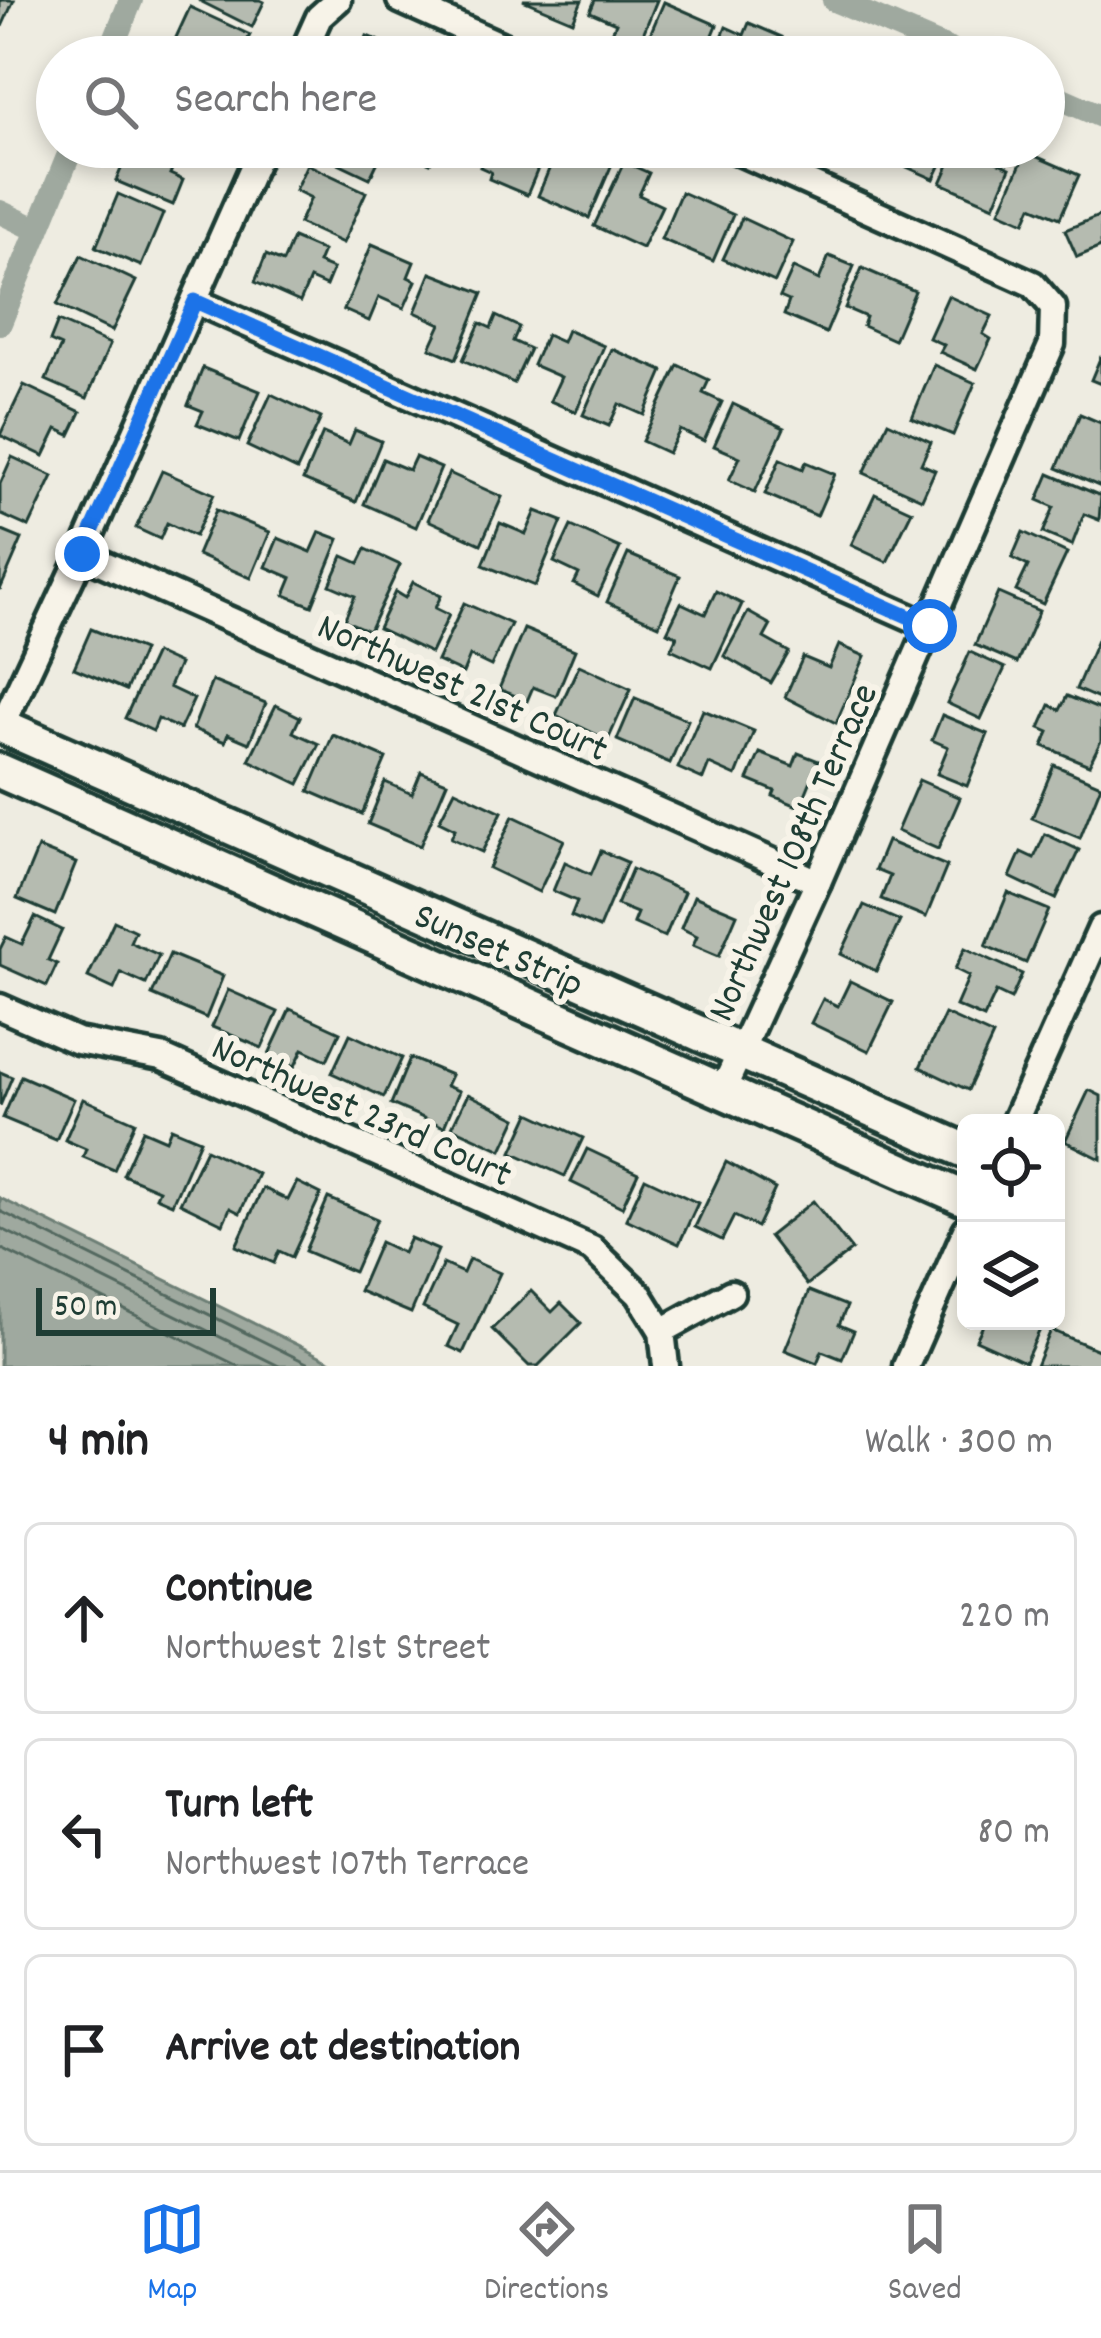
<!DOCTYPE html>
<html lang="en">
<head>
<meta charset="utf-8">
<style>
	body { margin:0; font-family:Dekko,sans-serif; background:#f2f2f2; color:#202124 }
	.controls { position:absolute; right:36px; bottom:36px; display:grid; overflow:hidden; border-radius:18px; box-shadow:0 6px 18px #0003 }
	.controls button { width:108px; height:108px; display:grid; place-items:center; padding:0; border:0; border-bottom:3px solid #e0e0e0; background:#fff; color:#202124; font:60px sans-serif }
	.scale { position:absolute; left:36px; bottom:30px; width:180px; box-sizing:border-box; padding-left:12px; border:6px solid #1f3d34; border-top:0; font-size:33px; line-height:42px; white-space:nowrap; color:#1f3d34; -webkit-text-stroke:9px #f7f3e8; paint-order:stroke }
	.stop { position:absolute; width:36px; height:36px; margin:-27px; border:9px solid #1a73e8; border-radius:50%; background:#fff }
	.stop.end { background:#1a73e8; border-color:#fff; box-shadow:0 3px 12px #0008 }
	.list { margin:0; padding:0; list-style:none }
	h2 { display:flex; justify-content:space-between; align-items:center; height:156px; margin:0; padding:0 48px; font-size:51px }
	h2 small { font-size:39px; font-weight:400; color:#757577 }
	.list li { display:grid; grid-template-columns:78px 1fr auto; gap:36px; align-items:center; box-sizing:border-box; height:192px; margin:0 24px 24px; padding:0 24px; border:3px solid #e0e0e0; border-radius:18px }
	.list b { display:block; font-size:45px; white-space:nowrap }
	.list p { margin:0; font-size:39px; white-space:nowrap; color:#757577 }
	.list em { font-size:39px; font-style:normal; color:#757577 }
	.icon { flex:none; width:66px; height:66px; fill:none; stroke:currentColor; stroke-width:2; stroke-linecap:round; stroke-linejoin:round }
	.map { position:relative; flex:none; width:1101px; height:1366px; overflow:hidden }
	.search { position:absolute; background:#fff; box-shadow:0 6px 18px #0003; left:36px; right:36px; top:36px; height:132px; display:flex; align-items:center; gap:30px; box-sizing:border-box; padding:0 42px; border-radius:66px; color:#757577; font-size:45px }
	.sheet { height:804px; background:#fff }
	nav { display:flex; justify-content:space-around; align-items:center; box-sizing:border-box; height:168px; border-top:3px solid #e0e0e0; background:#fff; font-size:33px; color:#757577 }
	nav a { display:grid; justify-items:center; gap:6px }
	nav .on { color:#1a73e8 }
	.map>svg:first-child { display:block }
	.water { fill:#9fa99f; stroke:#6c7e74; stroke-width:3 }
	.lines { fill:none; stroke-linecap:round; stroke-linejoin:round }
	.shore { stroke:#52685f; stroke-width:3 }
	.canal { stroke:#9fa99f; stroke-width:24 }
	.building { fill:#b5bbb0; stroke:#1f3d34; stroke-width:3 }
	.street-casing { stroke:#1f3d34; stroke-width:33 }
	.secondary-casing { stroke:#1f3d34; stroke-width:42 }
	.street { stroke:#f7f3e8; stroke-width:24 }
	.secondary { stroke:#f7f3e8; stroke-width:33 }
	.route { stroke:#1a73e8; stroke-width:15 }
	.labels { text-anchor:middle; stroke-width:12; stroke-linejoin:round; paint-order:stroke }
	.street-label { font-size:39px; fill:#1f3d34; stroke:#f7f3e8 }
</style>
</head>
<body>
<div class="map">
<svg width="1101" height="1366" viewBox="0 0 1101 1366">
	<rect width="100%" height="100%" fill="#eeece1"/>
	<filter id="ink" filterUnits="userSpaceOnUse"><feTurbulence type="fractalNoise" baseFrequency=".00833" numOctaves="2"/><feDisplacementMap in="SourceGraphic" scale="24" xChannelSelector="R" yChannelSelector="G"/><feConvolveMatrix kernelMatrix="1 2 1 2 8 2 1 2 1" color-interpolation-filters="sRGB"/></filter>
	<g filter="url(#ink)">
		<path class="water" d="M 0,1198 L 340,1366 L 0,1366 Z"/>
		<g class="lines">
			<g class="shore">
				<path d="M 0,1211 L 313,1366"/>
				<path d="M 0,1228 L 279,1366"/>
				<path d="M 0,1248 L 238,1366"/>
			</g>
			<g class="canal">
				<path d="M 834,0 L 966,57"/>
				<path d="M 108,57 L 131,0"/>
				<path d="M 1044,91 L 1101,116"/>
				<path d="M 0,212 L 38,230"/>
				<path d="M 0,323 L 72,147"/>
			</g>
		</g>
		<g class="building">
			<path d="M 0,0 L 14,0 L 0,31 Z"/>
			<path d="M 198,0 L 260,0 L 264,2 L 252,27 Z"/>
			<path d="M 523,0 L 582,0 L 573,21 Z"/>
			<path d="M 595,0 L 657,0 L 636,51 L 609,40 L 616,23 L 590,12 Z"/>
			<path d="M 664,2 L 717,25 L 704,57 L 652,57 L 642,53 Z"/>
			<path d="M 190,7 L 250,35 L 239,57 L 221,53 L 219,57 L 167,57 Z"/>
			<path d="M 749,23 L 782,37 L 774,57 L 714,57 L 726,27 L 744,35 Z"/>
			<path d="M 367,36 L 408,53 L 407,57 L 359,57 Z"/>
			<path d="M 147,147 L 181,148 L 170,174 L 183,180 L 173,205 L 116,181 L 127,155 L 141,161 Z"/>
			<path d="M 333,147 L 385,147 L 370,178 L 328,158 Z"/>
			<path d="M 415,147 L 437,147 L 430,163 L 412,155 Z"/>
			<path d="M 438,147 L 477,147 L 470,162 Z"/>
			<path d="M 488,147 L 547,147 L 527,195 L 489,179 L 491,172 L 480,167 Z"/>
			<path d="M 585,147 L 615,157 L 589,218 L 538,196 L 557,150 L 579,159 Z"/>
			<path d="M 886,147 L 949,147 L 934,179 L 882,156 Z"/>
			<path d="M 957,147 L 982,147 L 997,154 L 994,161 L 1010,168 L 994,206 L 941,183 Z"/>
			<path d="M 1026,152 L 1079,175 L 1060,218 L 1032,206 L 1025,222 L 1000,211 Z"/>
			<path d="M 624,162 L 649,173 L 639,195 L 662,206 L 642,248 L 594,226 Z"/>
			<path d="M 307,164 L 366,192 L 343,243 L 299,223 L 311,198 L 295,190 Z"/>
			<path d="M 681,192 L 733,215 L 713,261 L 661,239 Z"/>
			<path d="M 118,194 L 163,214 L 141,266 L 96,247 Z"/>
			<path d="M 1101,215 L 1101,247 L 1077,257 L 1065,230 Z"/>
			<path d="M 742,218 L 793,242 L 775,282 L 723,259 Z"/>
			<path d="M 293,238 L 323,251 L 318,263 L 333,269 L 326,286 L 310,279 L 300,302 L 255,282 L 266,255 L 283,262 Z"/>
			<path d="M 372,244 L 414,262 L 408,277 L 416,281 L 404,308 L 379,297 L 369,321 L 344,310 Z"/>
			<path d="M 81,255 L 136,281 L 112,331 L 57,305 Z"/>
			<path d="M 829,256 L 854,266 L 826,333 L 784,315 L 789,301 L 780,297 L 793,268 L 819,280 Z"/>
			<path d="M 862,268 L 915,291 L 894,340 L 863,326 L 866,317 L 845,308 Z"/>
			<path d="M 431,273 L 483,293 L 456,359 L 430,348 L 441,324 L 415,312 Z"/>
			<path d="M 948,296 L 992,316 L 983,334 L 991,339 L 977,369 L 940,352 L 944,345 L 929,338 Z"/>
			<path d="M 496,316 L 519,327 L 513,341 L 530,349 L 514,383 L 463,360 L 480,323 L 491,328 Z"/>
			<path d="M 58,321 L 110,344 L 87,398 L 46,380 L 61,346 L 50,341 Z"/>
			<path d="M 567,330 L 604,346 L 576,412 L 550,401 L 561,377 L 533,365 L 546,335 L 562,342 Z"/>
			<path d="M 612,349 L 663,371 L 644,415 L 619,404 L 609,426 L 583,415 Z"/>
			<path d="M 1101,356 L 1101,384 L 1091,380 Z"/>
			<path d="M 678,365 L 709,380 L 703,393 L 722,402 L 704,441 L 680,430 L 668,453 L 642,441 Z"/>
			<path d="M 934,365 L 975,383 L 953,435 L 912,418 Z"/>
			<path d="M 203,368 L 260,391 L 239,441 L 197,424 L 203,411 L 188,405 Z"/>
			<path d="M 24,385 L 81,412 L 70,435 L 57,429 L 44,456 L 0,435 Z"/>
			<path d="M 271,394 L 321,418 L 297,470 L 247,446 Z"/>
			<path d="M 733,404 L 784,428 L 755,492 L 729,480 L 740,457 L 714,446 Z"/>
			<path d="M 1080,414 L 1101,423 L 1101,487 L 1057,468 Z"/>
			<path d="M 888,422 L 931,442 L 921,464 L 935,470 L 922,499 L 864,473 Z"/>
			<path d="M 355,430 L 381,441 L 356,502 L 303,480 L 323,433 L 349,444 Z"/>
			<path d="M 12,457 L 53,476 L 29,527 L 0,514 L 0,484 Z"/>
			<path d="M 415,457 L 441,468 L 416,527 L 364,504 L 383,459 L 409,470 Z"/>
			<path d="M 780,459 L 803,469 L 806,462 L 835,474 L 817,516 L 765,494 Z"/>
			<path d="M 162,471 L 214,494 L 195,536 L 167,523 L 160,539 L 136,528 Z"/>
			<path d="M 449,473 L 502,497 L 481,544 L 428,520 Z"/>
			<path d="M 1049,474 L 1101,496 L 1099,520 L 1084,514 L 1072,545 L 1043,533 L 1054,507 L 1038,500 Z"/>
			<path d="M 875,494 L 912,511 L 887,562 L 851,545 Z"/>
			<path d="M 216,510 L 270,532 L 251,578 L 197,555 Z"/>
			<path d="M 536,511 L 562,521 L 535,586 L 483,565 L 500,523 L 526,534 Z"/>
			<path d="M 571,526 L 620,548 L 598,596 L 574,584 L 579,574 L 554,562 Z"/>
			<path d="M 0,530 L 22,539 L 0,590 Z"/>
			<path d="M 320,532 L 339,539 L 312,606 L 285,595 L 292,578 L 266,567 L 278,538 L 311,552 Z"/>
			<path d="M 1023,532 L 1067,553 L 1043,604 L 1016,591 L 1028,566 L 1012,558 Z"/>
			<path d="M 366,549 L 400,565 L 369,631 L 344,620 L 355,596 L 330,585 L 343,556 L 359,563 Z"/>
			<path d="M 628,554 L 680,576 L 659,625 L 607,602 Z"/>
			<path d="M 413,582 L 441,596 L 435,608 L 449,615 L 431,653 L 378,628 L 395,592 L 405,598 Z"/>
			<path d="M 716,591 L 742,604 L 712,668 L 671,649 L 677,636 L 667,632 L 681,603 L 705,614 Z"/>
			<path d="M 998,593 L 1039,611 L 1017,663 L 975,645 Z"/>
			<path d="M 464,603 L 511,624 L 491,666 L 470,656 L 463,673 L 437,661 Z"/>
			<path d="M 748,612 L 771,625 L 764,638 L 789,652 L 771,683 L 724,656 Z"/>
			<path d="M 91,629 L 143,650 L 126,690 L 74,668 Z"/>
			<path d="M 524,629 L 575,650 L 556,696 L 533,687 L 527,701 L 499,689 Z"/>
			<path d="M 1098,638 L 1101,640 L 1101,700 L 1076,689 Z"/>
			<path d="M 839,645 L 865,656 L 836,723 L 785,697 L 803,657 L 829,668 Z"/>
			<path d="M 970,652 L 1005,668 L 981,719 L 947,703 Z"/>
			<path d="M 155,653 L 179,664 L 169,687 L 194,699 L 180,729 L 158,719 L 153,731 L 125,718 Z"/>
			<path d="M 579,665 L 631,689 L 608,740 L 556,715 Z"/>
			<path d="M 212,681 L 266,703 L 249,743 L 228,734 L 225,742 L 193,729 Z"/>
			<path d="M 1067,696 L 1101,710 L 1101,741 L 1089,765 L 1043,746 L 1049,732 L 1040,728 L 1050,705 L 1060,710 Z"/>
			<path d="M 635,698 L 688,720 L 670,763 L 617,740 Z"/>
			<path d="M 276,705 L 300,717 L 293,732 L 319,744 L 299,784 L 249,760 Z"/>
			<path d="M 703,710 L 754,731 L 736,776 L 709,764 L 703,779 L 678,768 Z"/>
			<path d="M 942,715 L 988,734 L 967,786 L 937,774 L 948,747 L 932,740 Z"/>
			<path d="M 333,735 L 386,758 L 362,814 L 309,791 Z"/>
			<path d="M 760,753 L 793,766 L 798,753 L 819,761 L 800,807 L 773,796 L 775,791 L 748,780 Z"/>
			<path d="M 1054,765 L 1101,785 L 1080,838 L 1032,818 Z"/>
			<path d="M 421,772 L 447,782 L 420,846 L 368,824 L 385,782 L 412,794 Z"/>
			<path d="M 919,780 L 960,798 L 938,849 L 897,831 Z"/>
			<path d="M 455,790 L 502,812 L 482,852 L 451,838 L 455,829 L 439,821 Z"/>
			<path d="M 513,816 L 564,840 L 539,892 L 489,868 Z"/>
			<path d="M 1045,834 L 1079,850 L 1056,899 L 1010,877 L 1021,852 L 1034,858 Z"/>
			<path d="M 887,841 L 947,866 L 926,917 L 881,899 L 890,876 L 875,870 Z"/>
			<path d="M 38,848 L 76,863 L 55,915 L 17,899 Z"/>
			<path d="M 601,851 L 627,862 L 599,928 L 571,916 L 577,901 L 553,891 L 565,862 L 591,874 Z"/>
			<path d="M 632,869 L 684,892 L 665,937 L 633,923 L 637,913 L 617,905 Z"/>
			<path d="M 1008,893 L 1049,910 L 1026,963 L 986,946 Z"/>
			<path d="M 694,896 L 737,914 L 719,956 L 693,945 L 697,936 L 681,928 Z"/>
			<path d="M 864,905 L 900,921 L 876,971 L 841,954 Z"/>
			<path d="M 35,917 L 62,930 L 48,960 L 57,964 L 47,986 L 0,965 L 0,949 L 6,937 L 22,944 Z"/>
			<path d="M 114,921 L 135,931 L 130,942 L 159,955 L 146,984 L 121,973 L 114,989 L 88,977 Z"/>
			<path d="M 965,948 L 1022,974 L 1011,999 L 996,992 L 984,1018 L 956,1006 L 969,976 L 955,969 Z"/>
			<path d="M 170,954 L 223,976 L 206,1018 L 152,995 Z"/>
			<path d="M 850,981 L 893,1002 L 869,1051 L 811,1023 L 823,999 L 838,1006 Z"/>
			<path d="M 228,990 L 278,1012 L 262,1048 L 212,1027 Z"/>
			<path d="M 290,1009 L 340,1032 L 327,1060 L 303,1049 L 295,1066 L 269,1054 Z"/>
			<path d="M 945,1014 L 993,1036 L 968,1090 L 920,1067 Z"/>
			<path d="M 350,1034 L 402,1058 L 384,1097 L 332,1073 Z"/>
			<path d="M 410,1058 L 451,1075 L 446,1086 L 459,1091 L 444,1127 L 391,1104 Z"/>
			<path d="M 0,1072 L 12,1077 L 0,1106 Z"/>
			<path d="M 21,1076 L 74,1099 L 56,1140 L 3,1118 Z"/>
			<path d="M 1089,1090 L 1101,1096 L 1101,1159 L 1065,1141 Z"/>
			<path d="M 468,1094 L 517,1118 L 502,1150 L 452,1127 Z"/>
			<path d="M 83,1099 L 135,1122 L 114,1170 L 83,1157 L 86,1149 L 65,1140 Z"/>
			<path d="M 530,1113 L 583,1138 L 565,1176 L 512,1152 Z"/>
			<path d="M 171,1128 L 200,1140 L 172,1204 L 156,1197 L 159,1190 L 123,1175 L 143,1130 L 166,1140 Z"/>
			<path d="M 206,1149 L 258,1174 L 240,1213 L 230,1208 L 223,1224 L 180,1203 Z"/>
			<path d="M 587,1149 L 638,1173 L 622,1207 L 571,1182 Z"/>
			<path d="M 726,1162 L 775,1189 L 757,1227 L 734,1216 L 722,1240 L 695,1227 Z"/>
			<path d="M 645,1178 L 698,1203 L 679,1244 L 626,1219 Z"/>
			<path d="M 297,1182 L 321,1194 L 292,1257 L 279,1251 L 274,1263 L 236,1246 L 263,1188 L 288,1200 Z"/>
			<path d="M 328,1198 L 377,1219 L 354,1272 L 305,1251 Z"/>
			<path d="M 813,1201 L 852,1250 L 807,1285 L 769,1236 Z"/>
			<path d="M 410,1238 L 438,1250 L 411,1313 L 359,1291 L 380,1242 L 403,1253 Z"/>
			<path d="M 469,1259 L 500,1273 L 463,1353 L 448,1346 L 458,1325 L 423,1308 L 443,1264 L 463,1273 Z"/>
			<path d="M 531,1291 L 552,1312 L 561,1303 L 581,1323 L 538,1366 L 529,1366 L 492,1329 Z"/>
			<path d="M 809,1291 L 847,1306 L 839,1325 L 854,1331 L 842,1359 L 822,1351 L 817,1363 L 785,1350 Z"/>
			<path d="M 985,1321 L 1044,1321 L 1025,1362 L 976,1340 Z"/>
			<path d="M 1051,1330 L 1101,1351 L 1099,1366 L 1036,1366 Z"/>
		</g>
		<g class="lines">
			<g class="street-casing">
				<g id="street">
					<path d="M 400,0 L 527,57"/>
					<path d="M 301,57 L 319,17 L 338,0"/>
					<path d="M 195,301 L 930,626"/>
					<path d="M 82,554 L 818,882"/>
					<path d="M 0,730 L 82,554 L 262,147"/>
					<path d="M 0,1007 L 77,1041 L 161,1057 L 592,1249 L 639,1294 L 662,1331"/>
					<path d="M 722,1092 L 818,882 L 1052,344 L 1053,307 L 1033,284 L 728,147"/>
					<path d="M 1014,1123 L 1101,928"/>
					<path d="M 666,1366 L 662,1331 L 731,1293"/>
					<path d="M 906,1366 L 966,1230"/>
				</g>
			</g>
			<g class="secondary-casing">
				<g id="secondary">
					<path d="M 0,725 L 966,1151"/>
					<path d="M 0,771 L 966,1199"/>
				</g>
			</g>
			<use href="#street" class="street"/>
			<use href="#secondary" class="secondary"/>
		</g>
	</g>
	<g class="lines" filter="url(#ink)">
		<path class="route" d="M 82,554 L 195,301 L 930,626"/>
	</g>
	<g class="labels">
		<g class="street-label">
			<text transform="translate(464 685) rotate(24)" y="14">Northwest 21st Court</text>
			<text transform="translate(790 851) rotate(-66)" y="14">Northwest 108th Terrace</text>
			<text transform="translate(500 947) rotate(24)" y="14">Sunset Strip</text>
			<text transform="translate(363 1108) rotate(24)" y="14">Northwest 23rd Court</text>
		</g>
	</g>
</svg>
<div class="controls">
<button><svg class="icon" aria-label="locate" viewBox="0 0 24 24"><circle cx="12" cy="12" r="6"/><path d="M12 2v4M12 18v4M2 12h4M18 12h4"/></svg></button>
<button><svg class="icon" aria-label="layers" viewBox="0 0 24 24"><path d="M12 4l9 5-9 5-9-5zM3 14l9 5 9-5"/></svg></button>
</div>
<div class="scale">50 m</div>
<div class="stop" style="left:930px;top:626px"></div>
<div class="stop end" style="left:82px;top:554px"></div>
<div class="search"><svg class="icon" aria-label="search" viewBox="0 0 24 24"><circle cx="10" cy="10" r="6"/><path d="M15 15l6 6"/></svg>Search here</div>
</div>
<section class="sheet">
<h2>4 min<small>Walk · 300 m</small></h2>
<ul class="list">
<li><svg class="icon" aria-label="ahead" viewBox="0 0 24 24"><path d="M12 20V5M6 11l6-6 6 6"/></svg><div><b>Continue</b><p>Northwest 21st Street</p></div><em>220 m</em></li>
<li><svg class="icon" aria-label="left" viewBox="0 0 24 24"><path d="M17 20v-9H6M10 6l-5 5 5 5"/></svg><div><b>Turn left</b><p>Northwest 107th Terrace</p></div><em>80 m</em></li>
<li><svg class="icon" aria-label="arrive" viewBox="0 0 24 24"><path d="M6 21V4h12l-3 4 3 4H6"/></svg><div><b>Arrive at destination</b></div></li>
</ul>
</section>
<nav>
<a class="on"><svg class="icon" aria-label="map" viewBox="0 0 24 24"><path d="M3 6l6-2 6 2 6-2v14l-6 2-6-2-6 2zM9 4v14M15 6v14"/></svg>Map</a>
<a><svg class="icon" aria-label="directions" viewBox="0 0 24 24"><path d="M12 3l9 9-9 9-9-9zM9 14v-3h6M13 9l2 2-2 2"/></svg>Directions</a>
<a><svg class="icon" aria-label="saved" viewBox="0 0 24 24"><path d="M7 4h10v16l-5-4-5 4z"/></svg>Saved</a>
</nav>
</body>
</html>
